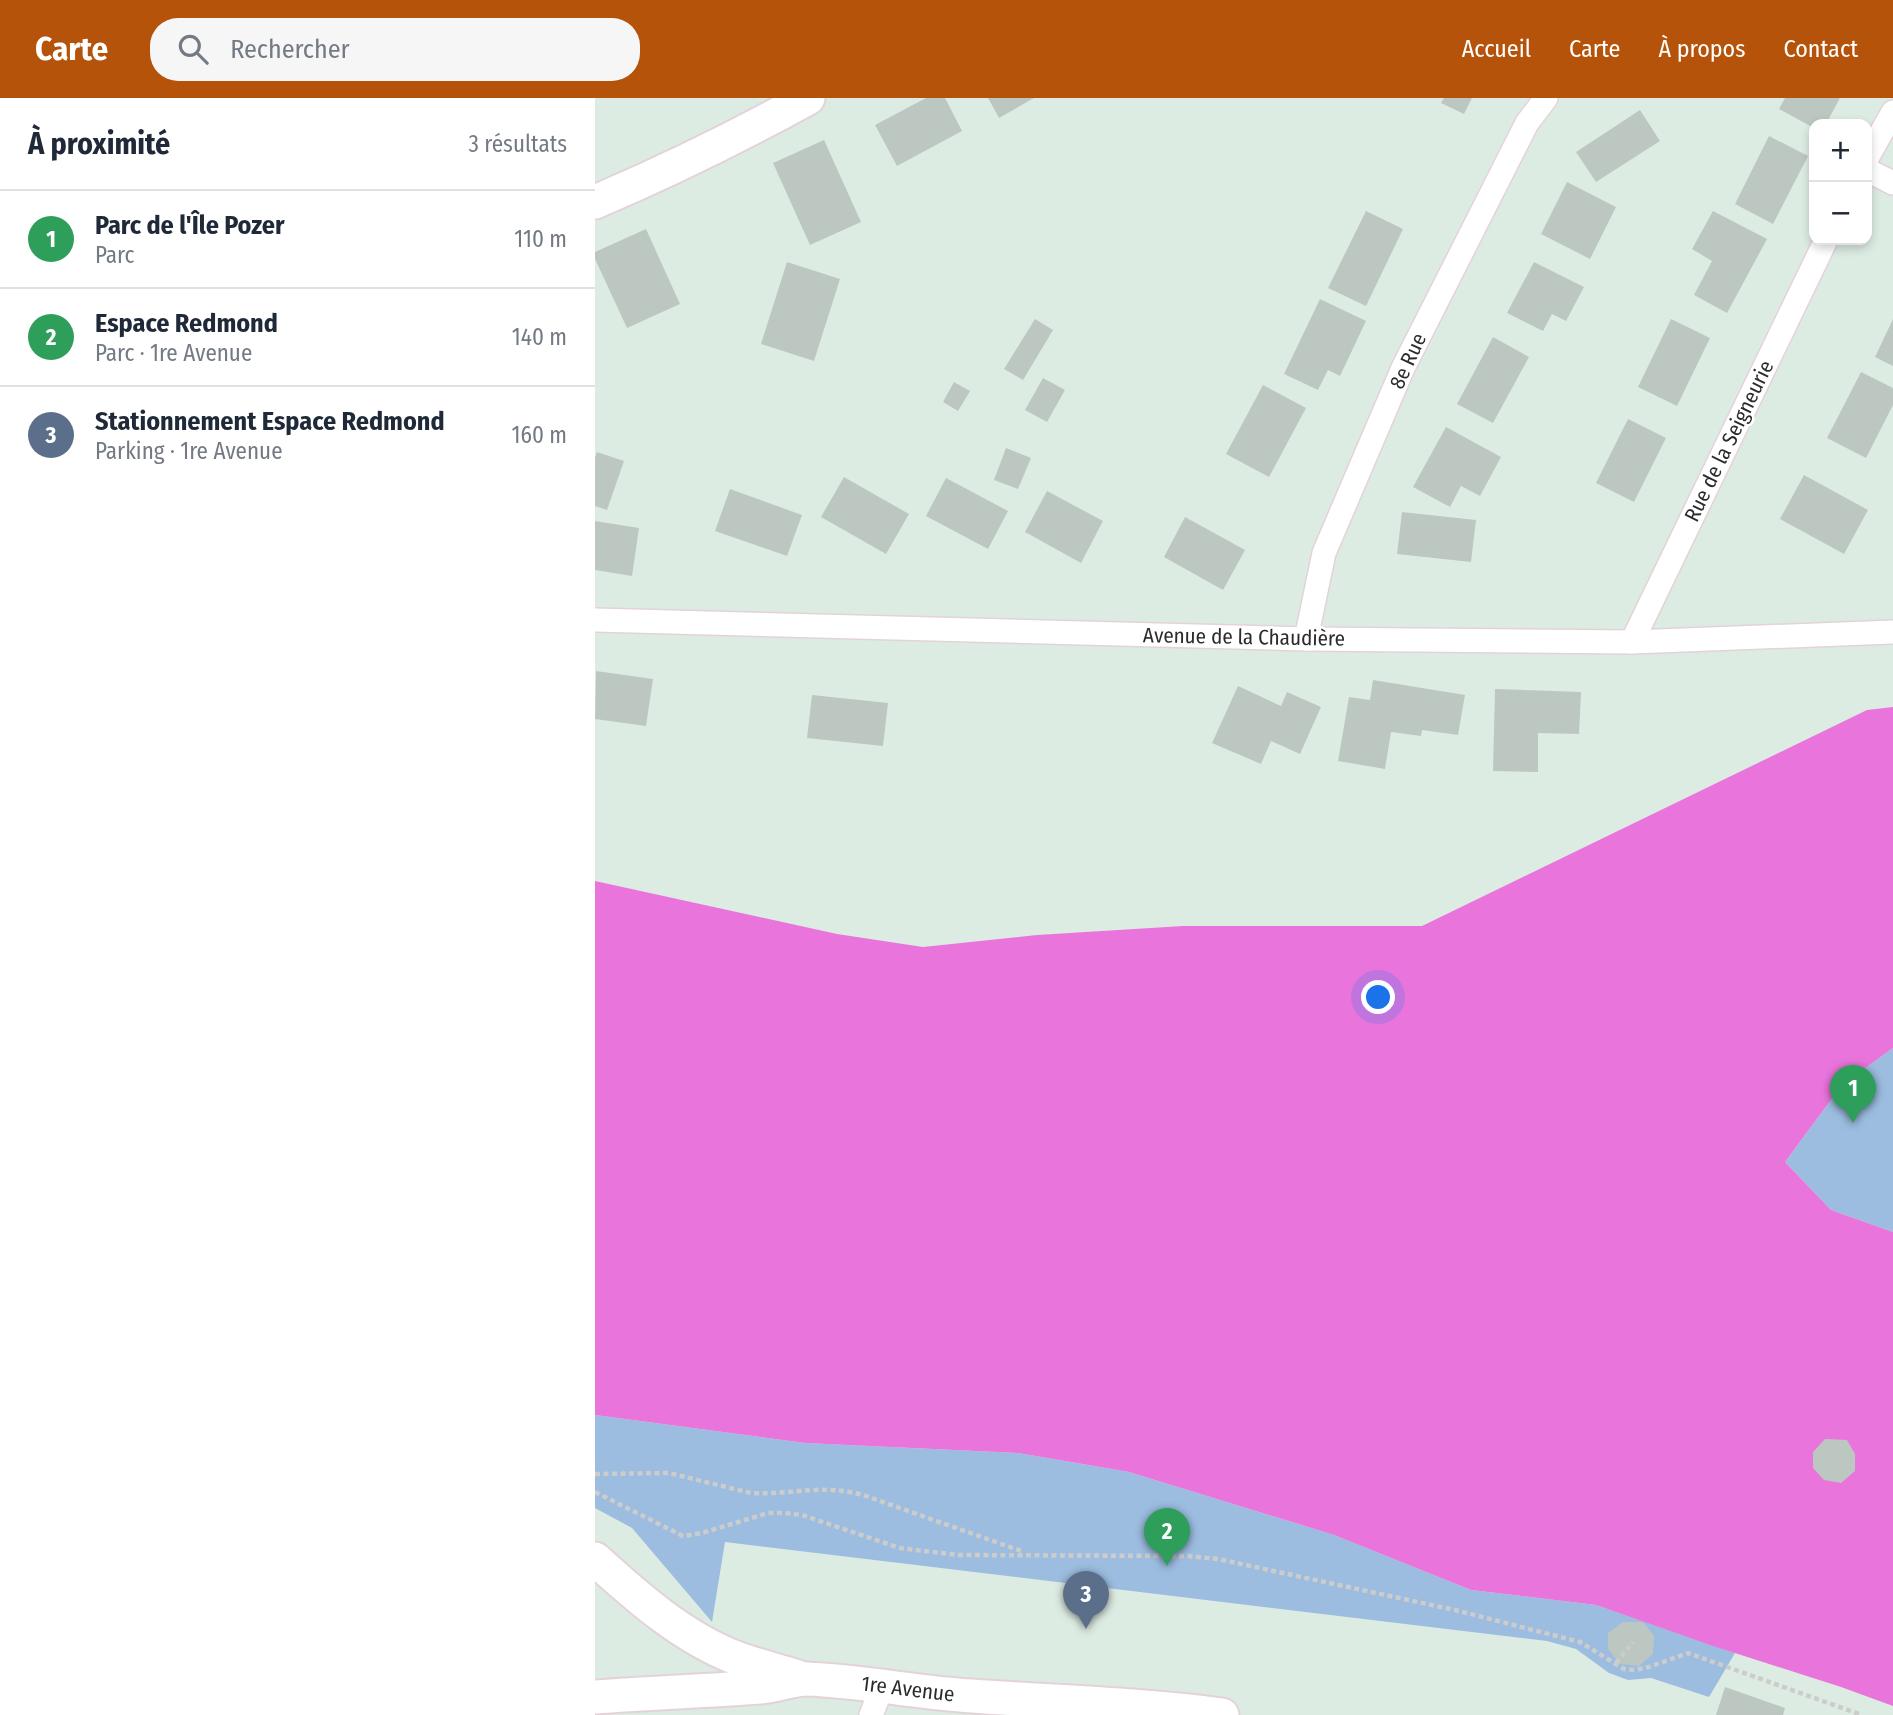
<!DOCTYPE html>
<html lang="fr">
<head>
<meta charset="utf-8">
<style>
	body { margin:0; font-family:"Fira Sans Condensed",sans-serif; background:#f6f6f7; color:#1f2937 }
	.controls { position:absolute; right:21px; top:21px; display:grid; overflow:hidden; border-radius:14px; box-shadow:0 4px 10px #0003 }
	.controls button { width:63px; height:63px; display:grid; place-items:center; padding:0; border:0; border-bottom:2px solid #e0e1e3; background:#fff; color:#1f2937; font:35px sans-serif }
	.you { position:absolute; left:784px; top:900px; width:24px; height:24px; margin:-18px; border:5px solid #fff; border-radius:50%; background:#1a73e8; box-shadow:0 0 0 10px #1a73e833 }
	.badge { display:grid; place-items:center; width:46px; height:46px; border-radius:50%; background:#b45309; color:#fff; font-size:23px; font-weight:700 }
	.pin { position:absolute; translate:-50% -58px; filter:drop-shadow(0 2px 4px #0008) }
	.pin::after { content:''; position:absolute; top:37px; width:24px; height:21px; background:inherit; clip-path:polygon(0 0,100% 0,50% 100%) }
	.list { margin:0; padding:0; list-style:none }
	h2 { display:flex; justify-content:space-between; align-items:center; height:91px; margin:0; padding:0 28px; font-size:30px }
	h2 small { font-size:23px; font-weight:400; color:#747a83 }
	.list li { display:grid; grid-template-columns:46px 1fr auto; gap:21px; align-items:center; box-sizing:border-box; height:98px; padding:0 28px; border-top:2px solid #e0e1e3 }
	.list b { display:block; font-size:26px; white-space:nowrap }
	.list p { margin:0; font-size:23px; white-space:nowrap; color:#747a83 }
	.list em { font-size:23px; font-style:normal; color:#747a83 }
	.icon { flex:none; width:38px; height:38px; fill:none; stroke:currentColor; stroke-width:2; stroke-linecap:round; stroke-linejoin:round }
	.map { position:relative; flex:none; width:1298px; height:1617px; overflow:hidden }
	header { display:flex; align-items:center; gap:42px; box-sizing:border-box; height:98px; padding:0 35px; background:#b45309; color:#fff }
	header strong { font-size:33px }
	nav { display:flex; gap:38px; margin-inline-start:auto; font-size:24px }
	.search { width:490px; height:63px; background:#f6f6f7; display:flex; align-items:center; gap:18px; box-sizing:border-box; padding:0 24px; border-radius:28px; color:#747a83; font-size:26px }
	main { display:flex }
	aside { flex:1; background:#fff }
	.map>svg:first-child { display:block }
	.green { fill:#9cbde0 }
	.water { fill:#e975dc }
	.building { fill:#bdc7c1 }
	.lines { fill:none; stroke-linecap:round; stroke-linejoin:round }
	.street-casing { stroke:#e3d3d8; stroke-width:26 }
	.secondary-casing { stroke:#e3d3d8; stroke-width:37 }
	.path { stroke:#ccc; stroke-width:4.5; stroke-dasharray:5 3.5; stroke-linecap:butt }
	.street { stroke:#fff; stroke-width:23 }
	.secondary { stroke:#fff; stroke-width:33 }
	.labels { text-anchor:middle; stroke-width:5; stroke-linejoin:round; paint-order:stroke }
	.street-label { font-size:21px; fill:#2b2b2b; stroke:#fff }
</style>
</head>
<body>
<header>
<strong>Carte</strong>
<div class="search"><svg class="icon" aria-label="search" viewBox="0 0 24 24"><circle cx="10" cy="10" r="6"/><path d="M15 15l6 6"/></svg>Rechercher</div>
<nav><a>Accueil</a><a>Carte</a><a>À propos</a><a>Contact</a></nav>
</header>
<main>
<aside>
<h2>À proximité<small>3 résultats</small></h2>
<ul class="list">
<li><span class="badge" style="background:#2e9e5b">1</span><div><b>Parc de l'Île Pozer</b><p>Parc</p></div><em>110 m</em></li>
<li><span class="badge" style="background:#2e9e5b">2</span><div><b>Espace Redmond</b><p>Parc · 1re Avenue</p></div><em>140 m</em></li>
<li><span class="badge" style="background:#5c6f8a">3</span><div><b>Stationnement Espace Redmond</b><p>Parking · 1re Avenue</p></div><em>160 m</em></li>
</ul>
</aside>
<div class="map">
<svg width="1298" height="1617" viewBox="0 0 1298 1617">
	<rect width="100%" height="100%" fill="#ddece3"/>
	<g class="green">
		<path d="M 1298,950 L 1298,1134 L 1236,1112 L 1190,1064 L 1247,987 Z"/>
		<path d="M 0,1317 L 210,1345 L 423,1355 L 534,1374 L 739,1437 L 876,1492 L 1001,1507 L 1140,1555 L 1114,1599 L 1056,1580 L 1033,1582 L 1014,1575 L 981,1551 L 952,1543 L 130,1444 L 117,1524 L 37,1430 L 0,1410 Z"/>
	</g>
	<path class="water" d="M 1298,609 L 1298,950 L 1247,987 L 1190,1064 L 1236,1112 L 1298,1134 L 1298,1608 L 1246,1589 L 1118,1548 L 1001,1507 L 876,1492 L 739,1437 L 534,1374 L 423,1355 L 210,1345 L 0,1317 L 0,783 L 242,836 L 328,849 L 442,837 L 588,828 L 827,828 L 1272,612 Z"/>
	<g class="building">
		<path d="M 331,0 L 350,0 L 367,33 L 302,68 L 280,27 Z"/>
		<path d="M 393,0 L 439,0 L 404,20 Z"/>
		<path d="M 849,0 L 877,0 L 869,16 L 846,5 Z"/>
		<path d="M 1190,0 L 1245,0 L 1231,26 L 1219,26 L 1219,30 L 1184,11 Z"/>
		<path d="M 1045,12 L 1065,43 L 1001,84 L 981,54 Z"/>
		<path d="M 1174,38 L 1213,58 L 1178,126 L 1140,106 Z"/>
		<path d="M 229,42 L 266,124 L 215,147 L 178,65 Z"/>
		<path d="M 972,84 L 1021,109 L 995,161 L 946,136 Z"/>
		<path d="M 771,113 L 808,131 L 771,208 L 733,190 Z"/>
		<path d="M 1118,113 L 1172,141 L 1132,215 L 1099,197 L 1117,163 L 1097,151 Z"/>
		<path d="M 51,131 L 85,206 L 32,230 L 0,161 L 0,154 Z"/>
		<path d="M 192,164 L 245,181 L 219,263 L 166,246 Z"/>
		<path d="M 939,164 L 989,189 L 971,223 L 957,216 L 948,233 L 912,215 Z"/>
		<path d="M 725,201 L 771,223 L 745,278 L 733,272 L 723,292 L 689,276 Z"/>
		<path d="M 440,221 L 458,232 L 428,282 L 409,271 Z"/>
		<path d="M 1076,221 L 1115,240 L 1082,308 L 1043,289 Z"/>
		<path d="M 1298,221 L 1298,268 L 1280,259 Z"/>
		<path d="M 898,239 L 934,259 L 898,325 L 862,306 Z"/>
		<path d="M 1266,274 L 1298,290 L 1298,307 L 1271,360 L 1232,340 Z"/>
		<path d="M 448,280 L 470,292 L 452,324 L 430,312 Z"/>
		<path d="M 359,284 L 375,293 L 363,313 L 348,304 Z"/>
		<path d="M 668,287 L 711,310 L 674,379 L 631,356 Z"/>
		<path d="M 1033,321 L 1071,340 L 1039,404 L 1001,385 Z"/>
		<path d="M 851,329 L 906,359 L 885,398 L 866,388 L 855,409 L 818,389 Z"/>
		<path d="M 411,350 L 436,360 L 423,391 L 399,382 Z"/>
		<path d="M 2,354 L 29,363 L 12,412 L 0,408 L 0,359 Z"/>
		<path d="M 1209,377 L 1273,412 L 1249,456 L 1185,421 Z"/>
		<path d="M 249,379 L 314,416 L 291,456 L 226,419 Z"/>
		<path d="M 351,380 L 413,413 L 393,451 L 331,418 Z"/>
		<path d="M 135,391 L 207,417 L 192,458 L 120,433 Z"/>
		<path d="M 452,393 L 508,423 L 486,465 L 430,434 Z"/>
		<path d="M 807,414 L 881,422 L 876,464 L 802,456 Z"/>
		<path d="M 590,419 L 650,452 L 628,492 L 569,459 Z"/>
		<path d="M 0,423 L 44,430 L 37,478 L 0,472 Z"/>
		<path d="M 1,573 L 58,581 L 51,628 L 0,621 Z"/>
		<path d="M 778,582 L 870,597 L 863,637 L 827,632 L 826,638 L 796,634 L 790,671 L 743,663 L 754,599 L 775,602 Z"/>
		<path d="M 643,588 L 686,608 L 692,594 L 726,609 L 705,656 L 676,643 L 666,666 L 617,645 Z"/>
		<path d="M 900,591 L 986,594 L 984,636 L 943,635 L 943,674 L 898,673 Z"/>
		<path d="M 217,597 L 293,605 L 288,648 L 212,640 Z"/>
		<path d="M 1230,1341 L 1252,1342 L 1260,1356 L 1260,1373 L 1246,1385 L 1229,1382 L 1218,1370 L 1218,1354 Z"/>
		<path d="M 1028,1524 L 1048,1524 L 1059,1538 L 1058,1556 L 1044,1568 L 1025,1566 L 1013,1551 L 1013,1535 Z"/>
		<path d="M 1130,1589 L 1190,1610 L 1188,1617 L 1121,1617 Z"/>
	</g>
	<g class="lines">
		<g class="street-casing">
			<g id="street">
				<path d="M 1272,60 L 1298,14"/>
				<path d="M 1272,72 L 1298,85"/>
				<path d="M 0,522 L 711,541 L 1037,544 L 1298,534"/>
				<path d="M 711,541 L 729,455 L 808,270 L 932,25 L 951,0"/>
				<path d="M 1037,544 L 1231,142"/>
				<path d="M 276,1617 L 288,1587"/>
			</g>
		</g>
		<g class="secondary-casing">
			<g id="secondary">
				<path d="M 0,104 C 73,73 144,38 213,0"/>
				<path d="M 0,1461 C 42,1499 87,1539 141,1560 C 161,1567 183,1573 203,1579"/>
				<path d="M 0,1599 C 55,1595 110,1593 165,1589 C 181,1588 197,1581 212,1581 C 268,1583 322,1595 377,1598 C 460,1604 544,1606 627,1617"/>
			</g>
		</g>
		<g class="path">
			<path d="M 0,1376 L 74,1375 L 156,1395 C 197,1397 230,1385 271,1398 L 429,1454"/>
			<path d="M 0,1394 L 88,1438 L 107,1435 L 173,1415 L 190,1415 L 207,1417 L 305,1450 L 363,1457 L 593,1458 L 623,1461 L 860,1512 L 985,1544 L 1029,1571 L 1040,1572 L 1054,1569 L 1093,1555 L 1267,1617"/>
			<path d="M 1021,1565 L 1038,1544"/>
		</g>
		<use href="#street" class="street"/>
		<use href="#secondary" class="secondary"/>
	</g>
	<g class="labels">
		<g class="street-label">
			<text transform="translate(813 263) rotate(-65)" y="7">8e Rue</text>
			<text transform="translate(1134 343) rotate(-64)" y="7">Rue de la Seigneurie</text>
			<text transform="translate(649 539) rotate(1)" y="7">Avenue de la Chaudière</text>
			<text transform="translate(313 1591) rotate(7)" y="7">1re Avenue</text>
		</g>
	</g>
</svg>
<div class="controls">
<button>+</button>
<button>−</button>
</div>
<div class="you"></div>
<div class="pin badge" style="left:1258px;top:1025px;background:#2e9e5b">1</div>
<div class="pin badge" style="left:572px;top:1468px;background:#2e9e5b">2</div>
<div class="pin badge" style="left:491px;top:1531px;background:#5c6f8a">3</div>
</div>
</main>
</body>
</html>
